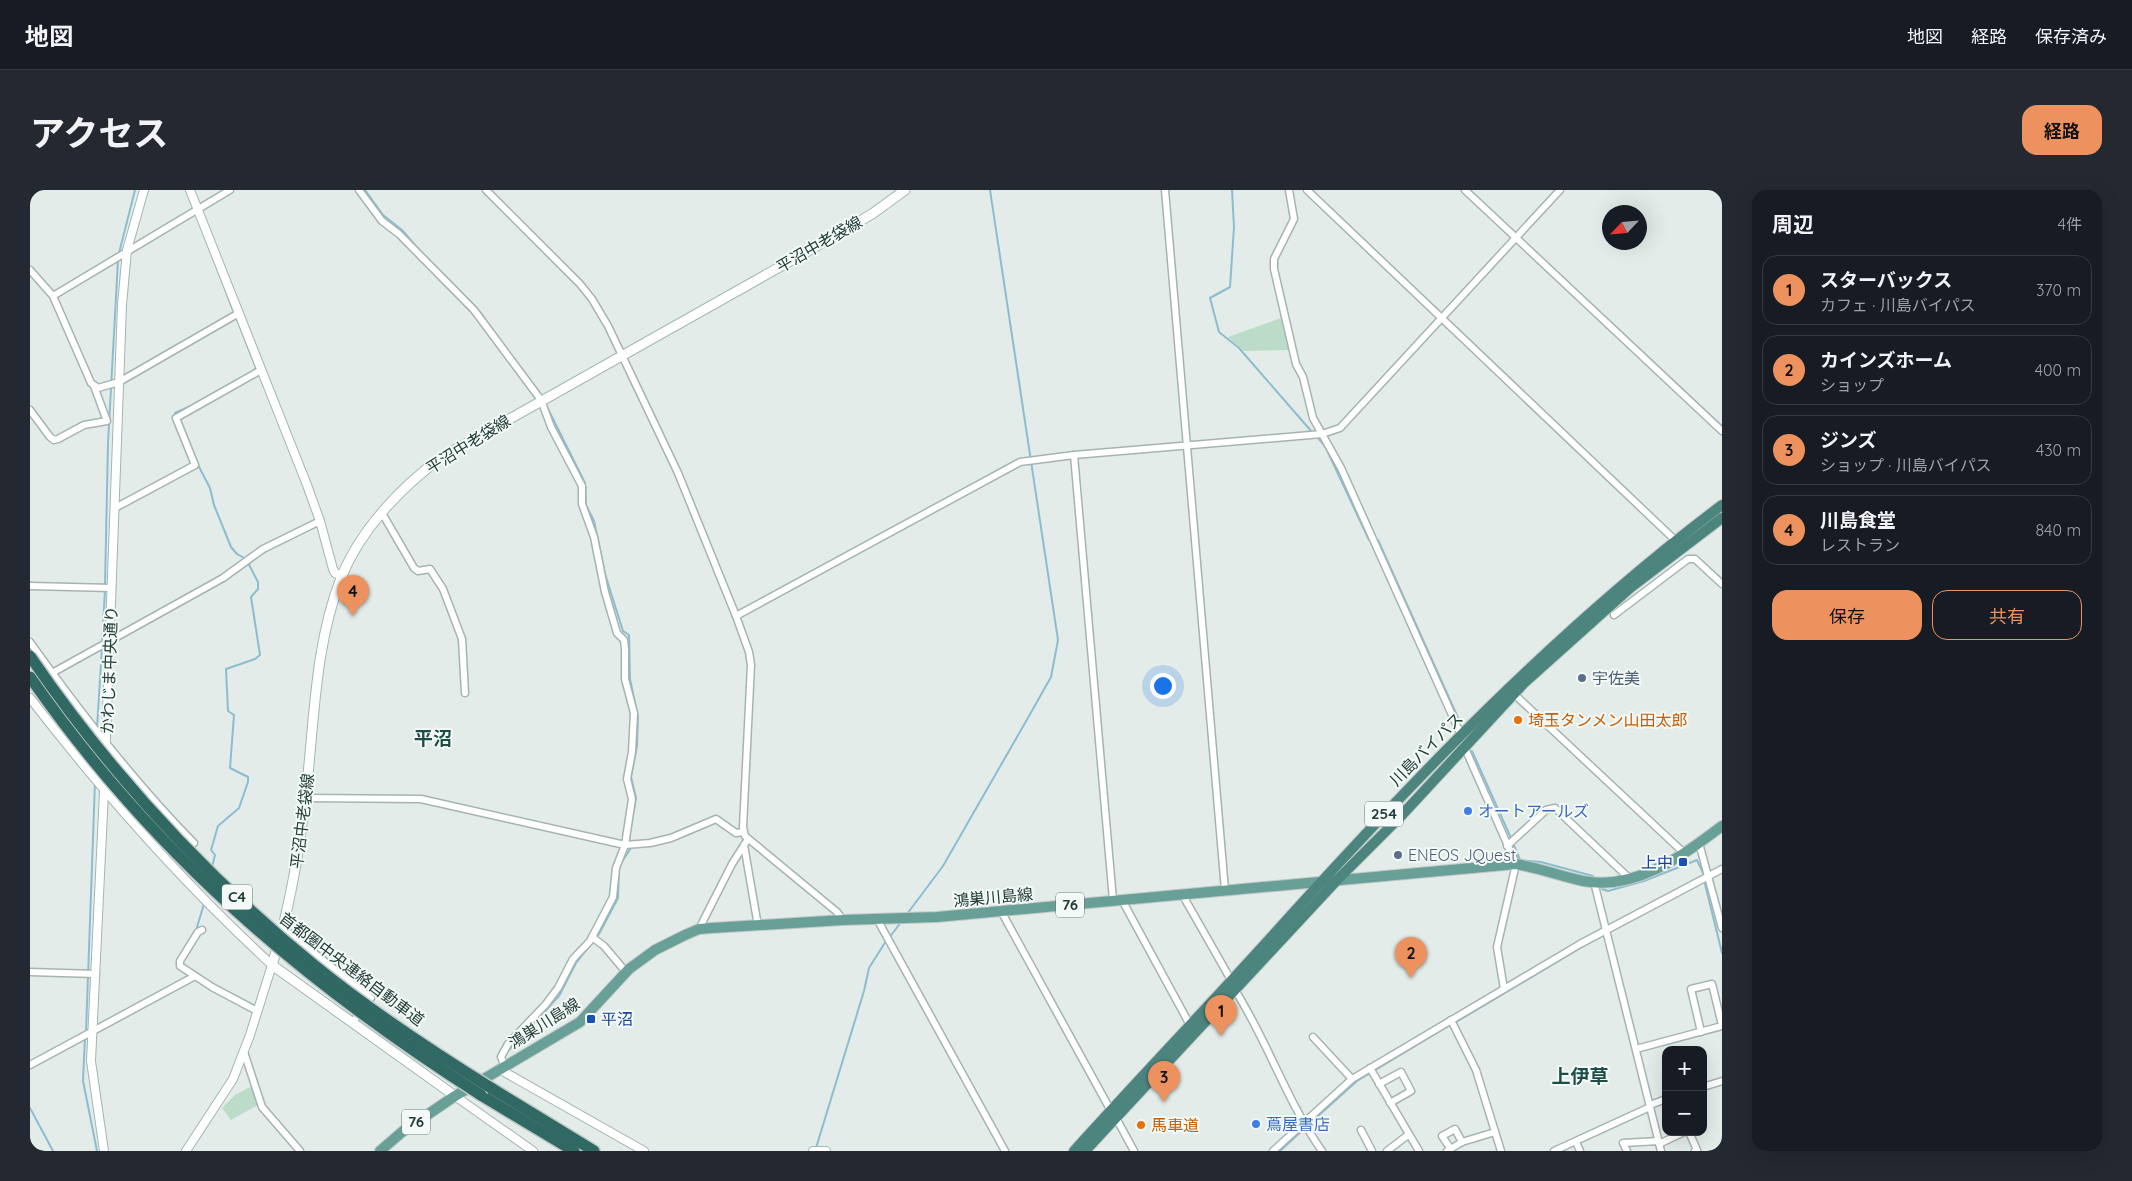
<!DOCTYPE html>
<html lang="ja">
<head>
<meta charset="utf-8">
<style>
	body { margin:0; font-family:Quicksand,"Noto Sans JP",sans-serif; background:#242831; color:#f1f3f6 }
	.controls { position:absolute; right:15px; bottom:15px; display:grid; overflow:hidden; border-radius:10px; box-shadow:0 5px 20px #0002 }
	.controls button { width:45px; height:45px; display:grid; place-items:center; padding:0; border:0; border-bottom:1px solid #363941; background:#171b24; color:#f1f3f6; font:25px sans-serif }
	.compass { position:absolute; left:1572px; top:15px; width:45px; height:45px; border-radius:50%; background:#171b24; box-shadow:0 5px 20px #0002; rotate:244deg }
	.you { position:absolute; left:1132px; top:495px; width:18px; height:18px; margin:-12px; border:4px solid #fff; border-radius:50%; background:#1a73e8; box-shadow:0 0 0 8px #1a73e833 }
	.badge { display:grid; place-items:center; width:32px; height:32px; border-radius:50%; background:#ed925f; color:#111; font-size:16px; font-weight:700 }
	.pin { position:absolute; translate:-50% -41px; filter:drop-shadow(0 1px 2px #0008) }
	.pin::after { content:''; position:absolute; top:26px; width:18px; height:15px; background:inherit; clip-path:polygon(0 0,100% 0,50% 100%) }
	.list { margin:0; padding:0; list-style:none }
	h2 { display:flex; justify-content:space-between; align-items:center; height:65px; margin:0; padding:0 20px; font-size:21px }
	h2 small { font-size:16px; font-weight:400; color:#9ea1a6 }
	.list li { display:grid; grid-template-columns:32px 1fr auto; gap:15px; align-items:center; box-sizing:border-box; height:70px; margin:0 10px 10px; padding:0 10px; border:1px solid #363941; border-radius:15px }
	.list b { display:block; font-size:19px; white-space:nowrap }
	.list p { margin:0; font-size:16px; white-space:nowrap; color:#9ea1a6 }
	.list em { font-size:16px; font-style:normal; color:#9ea1a6 }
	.actions { display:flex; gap:10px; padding:15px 20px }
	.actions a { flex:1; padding:11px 0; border:1px solid #ed925f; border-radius:15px; text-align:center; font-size:18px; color:#ed925f }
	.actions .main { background:#ed925f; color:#111 }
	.map { position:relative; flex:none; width:1692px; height:961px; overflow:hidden; border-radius:15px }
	header { display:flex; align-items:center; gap:30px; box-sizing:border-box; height:70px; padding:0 25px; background:#171b24; border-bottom:1px solid #363941 }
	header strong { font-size:24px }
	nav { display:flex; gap:28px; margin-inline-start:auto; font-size:18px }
	.intro { display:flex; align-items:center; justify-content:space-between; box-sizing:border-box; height:120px; padding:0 30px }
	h1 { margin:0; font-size:35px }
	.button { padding:12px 22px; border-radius:15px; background:#ed925f; color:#111; font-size:18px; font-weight:700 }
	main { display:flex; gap:30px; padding:0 30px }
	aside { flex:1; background:#171b24; border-radius:15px; box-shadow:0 5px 20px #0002 }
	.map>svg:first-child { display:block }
	.green { fill:#bcdcc9 }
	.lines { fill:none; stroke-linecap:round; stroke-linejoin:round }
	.stream { stroke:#8cbdcf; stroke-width:2 }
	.minor-casing { stroke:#a6b4b1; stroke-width:9 }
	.tertiary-casing { stroke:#a6b4b1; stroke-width:10 }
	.secondary-casing { stroke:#a1b7b2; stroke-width:11 }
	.primary-casing { stroke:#c1c9c8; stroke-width:12 }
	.trunk-casing { stroke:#c1c9c8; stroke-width:12 }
	.motorway-casing { stroke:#c1c9c8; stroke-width:14 }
	.minor { stroke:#fff; stroke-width:6 }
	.tertiary { stroke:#fff; stroke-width:8 }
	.secondary { stroke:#fff; stroke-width:9 }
	.primary { stroke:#68a098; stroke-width:10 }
	.trunk { stroke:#4c847e; stroke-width:10 }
	.motorway { stroke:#306863; stroke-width:11 }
	.motorway-bridge-casing { stroke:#c1c9c8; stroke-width:14; stroke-linecap:butt }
	.motorway-bridge { stroke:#306863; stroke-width:11 }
	.service-dot { fill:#5c6f8a; stroke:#f3f9f6; stroke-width:2 }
	.food-dot { fill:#e8710a; stroke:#f3f9f6; stroke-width:2 }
	.shop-dot { fill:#3f7fe0; stroke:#f3f9f6; stroke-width:2 }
	.transit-dot { fill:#1a4fb4; stroke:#f3f9f6; stroke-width:2 }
	.labels { text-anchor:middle; stroke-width:4; stroke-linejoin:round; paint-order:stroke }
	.shield { fill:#f3f9f6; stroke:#617572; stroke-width:1 }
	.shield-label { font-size:15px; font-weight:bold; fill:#233d39 }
	.street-label { font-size:16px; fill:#233d39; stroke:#f3f9f6 }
	.service-label { font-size:16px; fill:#4e5e75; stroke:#f3f9f6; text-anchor:start }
	.food-label { font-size:16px; fill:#c56008; stroke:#f3f9f6; text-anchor:start }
	.shop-label { font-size:16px; fill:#366cbe; stroke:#f3f9f6; text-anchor:start }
	.transit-label { font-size:16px; fill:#164399; stroke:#f3f9f6; text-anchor:end }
	.quarter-label { font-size:19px; font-weight:bold; fill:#1f4e48; stroke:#f3f9f6 }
</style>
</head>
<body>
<header>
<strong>地図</strong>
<nav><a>地図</a><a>経路</a><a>保存済み</a></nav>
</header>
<div class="intro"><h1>アクセス</h1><a class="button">経路</a></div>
<main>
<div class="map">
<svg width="1692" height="961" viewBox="0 0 1692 961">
	<rect width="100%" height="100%" fill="#e3ece9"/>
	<g class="green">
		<path d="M 1251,128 L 1259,160 L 1214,161 L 1198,147 Z"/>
		<path d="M 222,896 L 228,915 L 201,930 L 192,918 L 205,905 Z"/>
	</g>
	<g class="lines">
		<g class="stream">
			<path d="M 156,0 L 164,20"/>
			<path d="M 335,0 L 353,25 L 372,40 L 390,61"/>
			<path d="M 1202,0 L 1204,37 L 1200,97 L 1180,108 L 1189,142 L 1209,158 L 1282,242"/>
			<path d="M 179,57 L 204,123"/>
			<path d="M 89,63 L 105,0"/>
			<path d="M 413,84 L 451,123 L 461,138"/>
			<path d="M 206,127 L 226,178 L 224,180"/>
			<path d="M 166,213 L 212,187"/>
			<path d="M 516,215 L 555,293 L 556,315 L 564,331 L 575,384 L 593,441 L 599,445 L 600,489 L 608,527 L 607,556 L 601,587 L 606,608 L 599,648 L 601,658 L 591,673"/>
			<path d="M 146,225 L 145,223 L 161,216"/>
			<path d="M 1287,247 L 1295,256 L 1339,350 L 1341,350"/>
			<path d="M 167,273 L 180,298 L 184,315 L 201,357 L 207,364 L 216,369 L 228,392 L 228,399 L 221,407 L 230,465 L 225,469 L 196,479 L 198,521 L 204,525 L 200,578 L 218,587 L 218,592 L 209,618 L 188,636 L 181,660 L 185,665 L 182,677"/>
			<path d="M 1346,350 L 1348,350 L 1429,530"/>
			<path d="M 75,395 L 78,253 L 88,70"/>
			<path d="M 72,453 L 75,400"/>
			<path d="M 67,538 L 72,457"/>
			<path d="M 1442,561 L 1481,648"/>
			<path d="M 1483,653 L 1490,670 L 1511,672 L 1563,686"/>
			<path d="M 1674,690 L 1692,763"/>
			<path d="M 1572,699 L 1578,701 L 1614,691 L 1667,670 L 1674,685"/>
			<path d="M 877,724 L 913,676 L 999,526 L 1021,487 L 1028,450 L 960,0"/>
			<path d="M 169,740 L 167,737 L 174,714"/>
			<path d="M 859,748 L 871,732"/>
			<path d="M 1426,832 L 1562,751"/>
			<path d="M 56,842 L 65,592"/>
			<path d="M 55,847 L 53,891 L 67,961"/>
			<path d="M 477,862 L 529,806 L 546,773 L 569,744 L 588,708 L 589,677"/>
			<path d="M 0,918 L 23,961"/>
			<path d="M 1278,935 L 1327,891 L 1420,835"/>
			<path d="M 786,958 L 834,801 L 839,778 L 856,751"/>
			<path d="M 1250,961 L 1274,939"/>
		</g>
		<g class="minor-casing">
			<g id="minor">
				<path d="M 329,0 L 352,31 L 369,44 L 444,120 L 511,210 L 521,237 L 552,296 L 552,314 L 564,347 L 575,402 L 587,443 L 594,450 L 595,459 L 595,489 L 604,523 L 602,562 L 597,589 L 602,609 L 595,655 L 586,678 L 583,707 L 560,751 L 543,769 L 528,798 L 516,814 L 478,854 L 471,867 L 475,876"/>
				<path d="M 456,0 L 550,94 L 562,109 L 578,136 L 648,283 L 706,426 L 719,462 L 721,475 L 713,637 L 715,646 L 807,722 L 813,730"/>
				<path d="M 1135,0 L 1195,700"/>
				<path d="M 1259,0 L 1264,29 L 1244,69 L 1244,79 L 1266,174 L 1273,187 L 1283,228 L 1311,278 L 1431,545"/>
				<path d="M 1277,0 L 1646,351"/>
				<path d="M 1435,0 L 1692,241"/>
				<path d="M 0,80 L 23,106 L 61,193 L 68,198 L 89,192 L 209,123"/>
				<path d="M 23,106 L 200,0"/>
				<path d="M 0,220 L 20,247 L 24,250 L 28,249 L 54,235 L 77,231 L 64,196"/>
				<path d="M 1044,265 L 1083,710"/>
				<path d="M 85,318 L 165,275 L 146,228 L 231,180"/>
				<path d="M 352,323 L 384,378 L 388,381 L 400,379 L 413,399 L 432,449 L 435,503"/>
				<path d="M 0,396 L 82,398"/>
				<path d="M 1584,425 L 1658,369 L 1665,369 L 1692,394"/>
				<path d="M 706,426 L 990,272 L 1044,265 L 1292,244 L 1310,238 L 1530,0"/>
				<path d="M 0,452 C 50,522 103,591 164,653 L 155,660"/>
				<path d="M 22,483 L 193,388 L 233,359 L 290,331"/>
				<path d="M 1484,504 L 1654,663"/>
				<path d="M 1434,556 L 1486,674 L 1467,757 L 1474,799"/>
				<path d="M 276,608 L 391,609 L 595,655 L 620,653 L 641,648 L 686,629 L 706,643 L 714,642"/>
				<path d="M 1669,653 L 1692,738"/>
				<path d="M 714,655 L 728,736"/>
				<path d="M 1477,656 L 1516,620 L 1525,618 L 1600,689"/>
				<path d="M 1564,692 L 1631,961"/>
				<path d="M 1152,704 L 1201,790"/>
				<path d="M 1092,710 L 1160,835"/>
				<path d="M 971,721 L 1081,921"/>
				<path d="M 847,729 L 975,961"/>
				<path d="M 254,739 L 341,808 L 322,833"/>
				<path d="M 669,739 L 702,674 L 718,649"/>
				<path d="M 172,740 L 168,742 L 150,771 L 150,776 L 182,797 L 227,821"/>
				<path d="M 562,747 L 574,756 L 596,782"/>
				<path d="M 0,782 L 66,784"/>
				<path d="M 1205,800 C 1238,852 1257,912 1292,961"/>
				<path d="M 1421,830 L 1446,880 L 1471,961"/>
				<path d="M 1671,842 L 1661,799 L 1682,794 L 1692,835"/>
				<path d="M 1283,847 L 1322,889"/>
				<path d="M 1606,859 L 1692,836"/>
				<path d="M 214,862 L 232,917 L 270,961"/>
				<path d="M 0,875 L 165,786"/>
				<path d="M 1340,878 L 1389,961"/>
				<path d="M 1349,894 L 1371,882 L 1381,901 L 1360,913"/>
				<path d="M 1673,897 L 1692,891"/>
				<path d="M 1620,915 L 1636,909"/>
				<path d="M 1086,928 L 1104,961"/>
				<path d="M 1331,940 L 1342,961"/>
				<path d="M 1659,942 L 1667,960 L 1665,961"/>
				<path d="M 1546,952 L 1550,961"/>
				<path d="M 1629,954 L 1654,942"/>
				<path d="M 1420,958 L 1412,946 L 1425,939 L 1432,952"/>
				<path d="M 1243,961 L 1322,889 L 1550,754 L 1692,679"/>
				<path d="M 1357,961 L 1378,945"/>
				<path d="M 1417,961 L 1432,952 L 1465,942"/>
				<path d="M 1524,961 L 1620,917"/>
				<path d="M 1597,961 L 1593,953 L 1629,951"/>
			</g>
		</g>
		<g class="tertiary-casing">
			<g id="tertiary">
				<path d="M 160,0 L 277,295 L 290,331 L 303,379 L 305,383 L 312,386"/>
				<path d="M 0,508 C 74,604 153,693 242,775 L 220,845 L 203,889 L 156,961"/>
				<path d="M 469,879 L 614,961"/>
				<path d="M 425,906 L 503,961"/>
				<path d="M 74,961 L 61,871 L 74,602 L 92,115 L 97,60 L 114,0"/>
				<path d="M 783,961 L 796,961"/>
			</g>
		</g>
		<g class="secondary-casing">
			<path id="secondary" d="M 425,906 L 242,775 C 263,709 272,643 279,574 C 285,511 288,447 311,388 C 330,340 371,297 412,267 L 771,65 L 842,24 L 875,0"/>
		</g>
		<g class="primary-casing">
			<path id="primary" d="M 350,961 L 372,942 L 425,906 L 550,832 L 599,779 L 625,760 L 655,745 L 669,739 L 682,738 L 813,730 L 907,727 L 1486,674 C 1509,678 1530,686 1553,691 C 1606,701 1652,666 1692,636"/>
		</g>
		<g class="trunk-casing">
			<g id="trunk">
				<path d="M 1044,961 C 1110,888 1178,817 1244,744 C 1383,590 1526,440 1692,315"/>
				<path d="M 1055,961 L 1307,690 L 1371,626 L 1494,493 L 1600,398 L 1692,328"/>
			</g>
		</g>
		<g class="motorway-casing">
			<g id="motorway">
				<path d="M 461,898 L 564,961"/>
				<path d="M 451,905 L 544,961"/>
			</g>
		</g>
		<use href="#minor" class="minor"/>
		<use href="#tertiary" class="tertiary"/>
		<use href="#secondary" class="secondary"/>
		<use href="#primary" class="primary"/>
		<use href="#trunk" class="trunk"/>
		<use href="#motorway" class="motorway"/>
		<g class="motorway-bridge-casing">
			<g id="motorway-bridge">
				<path d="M 0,466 C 79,582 175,686 284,775 C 339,820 400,860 461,898"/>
				<path d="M 0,487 C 121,661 273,792 451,905"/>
			</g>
		</g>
		<use href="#motorway-bridge" class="motorway-bridge"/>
	</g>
	<g class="service-dot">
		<circle cx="1552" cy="488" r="5"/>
		<circle cx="1368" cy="665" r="5"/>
	</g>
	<g class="food-dot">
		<circle cx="1488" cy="530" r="5"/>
		<circle cx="1111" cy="935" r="5"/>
	</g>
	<g class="shop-dot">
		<circle cx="1438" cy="621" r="5"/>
		<circle cx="1226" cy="934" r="5"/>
	</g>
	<g class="transit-dot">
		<rect x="1648" y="667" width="10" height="10" rx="2.5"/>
		<rect x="556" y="824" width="10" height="10" rx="2.5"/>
	</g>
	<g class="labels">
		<g class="shield">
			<rect x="1335" y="611.5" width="38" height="25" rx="4"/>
			<rect x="192" y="694.5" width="30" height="25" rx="4"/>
			<rect x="1026" y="702.5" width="28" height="25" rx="4"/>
			<rect x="372" y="919.5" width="28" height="25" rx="4"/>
		</g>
		<g class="shield-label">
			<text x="1354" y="629">254</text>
			<text x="207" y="712">C4</text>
			<text x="1040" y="720">76</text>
			<text x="386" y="937">76</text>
		</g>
		<g class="street-label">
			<text transform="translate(789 54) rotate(-30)" y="6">平沼中老袋線</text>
			<text transform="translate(438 254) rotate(-32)" y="6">平沼中老袋線</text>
			<text transform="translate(79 480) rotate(-88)" y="6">かわじま中央通り</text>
			<text transform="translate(1396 559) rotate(-45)" y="6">川島バイパス</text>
			<text transform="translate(272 631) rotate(-83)" y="6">平沼中老袋線</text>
			<text transform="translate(963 707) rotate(-5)" y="6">鴻巣川島線</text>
			<text transform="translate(322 779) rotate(37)" y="6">首都圏中央連絡自動車道</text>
			<text transform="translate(514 833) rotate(-32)" y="6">鴻巣川島線</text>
		</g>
		<g class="service-label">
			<text x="1562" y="494">宇佐美</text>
			<text x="1378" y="671">ENEOS JQuest</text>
		</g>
		<g class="food-label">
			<text x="1498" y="536">埼玉タンメン山田太郎</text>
			<text x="1121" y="941">馬車道</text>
		</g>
		<g class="shop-label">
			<text x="1448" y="627">オートアールズ</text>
			<text x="1236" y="940">蔦屋書店</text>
		</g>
		<g class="transit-label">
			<text x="1643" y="678">上中</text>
			<text x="571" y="835" text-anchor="start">平沼</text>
		</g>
		<g class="quarter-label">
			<text x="403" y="555">平沼</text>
			<text x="1550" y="893">上伊草</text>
		</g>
	</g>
</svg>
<div class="controls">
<button>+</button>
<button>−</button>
</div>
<svg class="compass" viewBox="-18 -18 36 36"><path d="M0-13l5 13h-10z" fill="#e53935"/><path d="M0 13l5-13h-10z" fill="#9ea1a6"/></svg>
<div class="you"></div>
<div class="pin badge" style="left:1191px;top:846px">1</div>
<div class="pin badge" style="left:1381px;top:788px">2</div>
<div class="pin badge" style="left:1134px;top:912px">3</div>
<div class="pin badge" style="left:323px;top:426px">4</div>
</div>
<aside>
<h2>周辺<small>4件</small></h2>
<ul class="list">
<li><span class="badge">1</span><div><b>スターバックス</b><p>カフェ · 川島バイパス</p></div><em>370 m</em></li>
<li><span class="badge">2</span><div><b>カインズホーム</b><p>ショップ</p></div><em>400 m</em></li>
<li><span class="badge">3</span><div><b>ジンズ</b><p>ショップ · 川島バイパス</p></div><em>430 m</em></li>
<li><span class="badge">4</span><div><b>川島食堂</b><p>レストラン</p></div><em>840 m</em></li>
</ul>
<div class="actions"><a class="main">保存</a><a>共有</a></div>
</aside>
</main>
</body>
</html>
